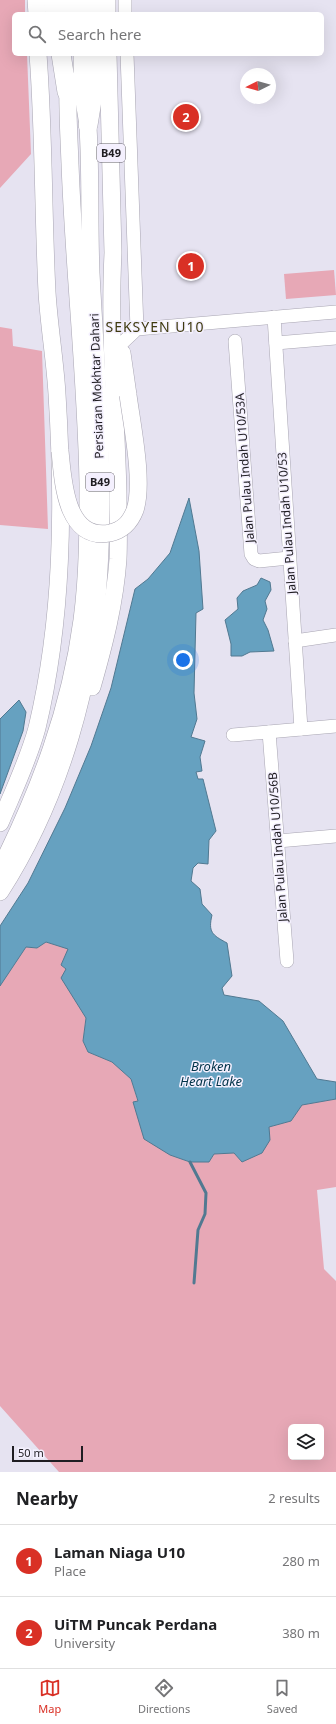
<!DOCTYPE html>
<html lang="en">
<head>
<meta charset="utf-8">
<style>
	body { margin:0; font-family:"Noto Sans",sans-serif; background:#f2f2f2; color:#202124 }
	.controls { position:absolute; right:12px; bottom:12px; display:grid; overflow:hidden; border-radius:6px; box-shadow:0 4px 16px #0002 }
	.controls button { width:36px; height:36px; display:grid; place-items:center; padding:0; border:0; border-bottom:1px solid #e0e0e0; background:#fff; color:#202124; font:20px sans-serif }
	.compass { position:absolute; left:240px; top:68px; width:36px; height:36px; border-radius:50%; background:#fff; box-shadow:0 4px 16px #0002; rotate:265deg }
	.scale { position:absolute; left:12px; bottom:10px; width:71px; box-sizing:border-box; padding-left:4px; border:2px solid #1f1d22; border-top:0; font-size:11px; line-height:14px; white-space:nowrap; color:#1f1d22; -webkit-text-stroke:3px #f4f0fe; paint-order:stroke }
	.you { position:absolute; left:183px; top:660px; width:14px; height:14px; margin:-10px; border:3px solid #fff; border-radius:50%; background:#1a73e8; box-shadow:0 0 0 6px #1a73e833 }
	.badge { display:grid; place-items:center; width:26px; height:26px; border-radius:50%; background:#d93025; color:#fff; font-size:13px; font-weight:700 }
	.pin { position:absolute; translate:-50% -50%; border:2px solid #fff; box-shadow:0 1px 4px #0006 }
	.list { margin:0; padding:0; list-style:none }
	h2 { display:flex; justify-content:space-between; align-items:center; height:52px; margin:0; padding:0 16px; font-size:17px }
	h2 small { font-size:13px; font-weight:400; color:#757577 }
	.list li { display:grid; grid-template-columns:26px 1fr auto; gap:12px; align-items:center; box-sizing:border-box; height:72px; padding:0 16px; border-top:1px solid #e0e0e0 }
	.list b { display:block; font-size:15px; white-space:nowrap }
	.list p { margin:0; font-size:13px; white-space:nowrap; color:#757577 }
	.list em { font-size:13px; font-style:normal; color:#757577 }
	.icon { flex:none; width:22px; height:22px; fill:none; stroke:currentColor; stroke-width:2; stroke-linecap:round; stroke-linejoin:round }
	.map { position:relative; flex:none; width:336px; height:1472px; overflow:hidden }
	.search { position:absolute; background:#fff; box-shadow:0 4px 16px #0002; left:12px; right:12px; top:12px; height:44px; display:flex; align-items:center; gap:10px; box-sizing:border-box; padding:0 14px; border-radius:6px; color:#757577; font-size:15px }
	.sheet { height:196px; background:#fff }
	nav { display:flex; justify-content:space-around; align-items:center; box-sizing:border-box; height:56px; border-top:1px solid #e0e0e0; background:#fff; font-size:11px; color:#757577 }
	nav a { display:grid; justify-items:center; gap:2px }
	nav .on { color:#d93025 }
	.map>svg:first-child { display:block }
	.green { fill:#e7a8b6; fill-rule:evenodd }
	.water { fill:#66a1c0; stroke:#517991 }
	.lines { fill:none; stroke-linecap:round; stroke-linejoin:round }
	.stream { stroke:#517991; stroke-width:3 }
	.minor-casing { stroke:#a8a5b2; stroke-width:14 }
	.major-casing { stroke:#a8a5b2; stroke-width:18 }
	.highway-casing { stroke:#a8a5b2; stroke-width:20 }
	.minor { stroke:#fff; stroke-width:13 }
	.major { stroke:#fff; stroke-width:17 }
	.highway { stroke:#fff; stroke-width:19 }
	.major-bridge-casing { stroke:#a8a5b2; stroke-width:18; stroke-linecap:butt }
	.major-bridge { stroke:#fff; stroke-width:17 }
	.labels { text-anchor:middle; stroke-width:3; stroke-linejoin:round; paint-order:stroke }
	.shield { fill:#f4f0fe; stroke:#5f5c64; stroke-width:1 }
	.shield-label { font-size:11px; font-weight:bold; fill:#1f1d22 }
	.street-label { font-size:12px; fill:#1f1d22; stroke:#f4f0fe }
	.water-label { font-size:13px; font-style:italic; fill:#003349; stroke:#f4f0fe }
	.quarter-label { font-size:14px; letter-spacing:1px; fill:#3f3a10; stroke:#f4f0fe }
</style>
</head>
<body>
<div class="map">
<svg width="336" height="1472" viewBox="0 0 336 1472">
	<rect width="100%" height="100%" fill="#e6e3f1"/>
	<g class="green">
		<path d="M 0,0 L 25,0 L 25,14 L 14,14 L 14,54 L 27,54 L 31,154 L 0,188 Z"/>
		<path d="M 334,270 L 336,295 L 286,299 L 284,274 Z"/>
		<path d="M 0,327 L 12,329 L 13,346 L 42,351 L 48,529 L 0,525 Z"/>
		<path d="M 46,942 L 69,949 L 61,965 L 66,969 L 78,1003 L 86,1018 L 83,1041 L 88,1052 L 112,1062 L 131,1079 L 138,1102 L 134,1102 L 170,1155 L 190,1162 L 209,1162 L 214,1154 L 234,1153 L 242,1162 L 269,1127 L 291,1121 L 301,1105 L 336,1099 L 336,1187 L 317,1190 L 324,1269 L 336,1281 L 336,1472 L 59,1472 L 0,1406 L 0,986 L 26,947 L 37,948 ZM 291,1427 L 321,1427 L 321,1457 L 291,1457 Z"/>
	</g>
	<g class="water">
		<path d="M 189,498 L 199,551 L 203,609 L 196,613 L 194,693 L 197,719 L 191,737 L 205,741 L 200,757 L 202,771 L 196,772 L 198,779 L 203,779 L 216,831 L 209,840 L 208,864 L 198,863 L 193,868 L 191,881 L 200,889 L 202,904 L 212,915 C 208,932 212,935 227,943 L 232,976 L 222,988 L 224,995 L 259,1001 L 283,1021 L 317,1079 L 336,1082 L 336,1099 L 302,1105 L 291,1121 L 269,1127 L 270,1140 L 262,1153 L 242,1162 L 234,1153 L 214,1154 L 209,1162 L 190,1162 L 170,1155 L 144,1139 L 133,1102 L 138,1101 L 131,1079 L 112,1062 L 88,1052 L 83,1041 L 86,1018 L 61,978 L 66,969 L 61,965 L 68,949 L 46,942 L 37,948 L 26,947 L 0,986 L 0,926 L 28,883 L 65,808 L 91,746 L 111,688 L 135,589 L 148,579 L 170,553 Z"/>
		<path d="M 261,578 L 270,582 L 271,590 L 265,601 L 267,609 L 263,620 L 268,630 L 274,651 L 250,652 L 242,656 L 231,656 L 231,644 L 225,620 L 238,609 L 237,598 L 243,591 L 257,585 Z"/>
		<path d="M 19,700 L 26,712 L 23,731 L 0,794 L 0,719 Z"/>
	</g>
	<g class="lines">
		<path class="stream" d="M 190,1162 L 206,1193 L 205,1214 L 198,1230 L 194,1283"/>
		<g class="minor-casing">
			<g id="minor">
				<path d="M 125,0 L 125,14"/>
				<path d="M 127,54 L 137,329"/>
				<path d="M 274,317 L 301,729"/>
				<path d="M 235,341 L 251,554 L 254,559 L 259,561 L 289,558"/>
				<path d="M 276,343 L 336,338"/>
				<path d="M 121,344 L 137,329 L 336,312"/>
				<path d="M 295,641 L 336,635"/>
				<path d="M 269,732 L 287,961"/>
				<path d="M 233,735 L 336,726"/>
				<path d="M 278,841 L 336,836"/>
			</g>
		</g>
		<g class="major-casing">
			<g id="major">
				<path d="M 36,0 L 37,14"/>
				<path d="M 65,0 L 66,14"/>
				<path d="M 80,0 L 81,14"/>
				<path d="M 107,0 L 107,14"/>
				<path d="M 122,353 L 128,395"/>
				<path d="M 92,687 C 104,645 115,603 118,559 C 119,537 118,515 118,493 C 116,413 109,333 113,253 L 108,54"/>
				<path d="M 0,823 C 13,792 28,761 37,728 C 63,619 64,505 57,394 C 55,360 49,326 47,292 C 43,213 44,133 38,54"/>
				<path d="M 0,869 C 40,789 70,710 82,620 C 88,575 88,529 88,483 C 86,376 74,270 70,164 C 69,136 67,107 68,79"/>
				<path d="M 0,892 C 61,797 93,682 99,570 C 105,471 96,372 91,273 C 89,225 91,176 88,127 C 87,115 84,104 83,93 C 82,80 82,67 82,54"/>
			</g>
		</g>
		<g class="highway-casing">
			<g id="highway">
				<path d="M 53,0 L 55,14"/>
				<path d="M 94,14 L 94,0"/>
				<path d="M 61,54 L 67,92"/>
				<path d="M 88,125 L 94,88 L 94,54"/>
			</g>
		</g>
		<use href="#minor" class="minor"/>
		<use href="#major" class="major"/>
		<use href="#highway" class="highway"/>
		<g class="major-bridge-casing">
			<path id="major-bridge" d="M 60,451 C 63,480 65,541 110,533 C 123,530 130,523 135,510 C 144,483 132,425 128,395"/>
		</g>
		<use href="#major-bridge" class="major-bridge"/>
	</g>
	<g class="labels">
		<g class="shield">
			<rect x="97" y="144" width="28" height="18" rx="3"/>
			<rect x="86" y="473" width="28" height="18" rx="3"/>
		</g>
		<g class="shield-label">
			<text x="111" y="157">B49</text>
			<text x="100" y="486">B49</text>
		</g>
		<g class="street-label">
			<text transform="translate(97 386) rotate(-92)" y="4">Persiaran Mokhtar Dahari</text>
			<text transform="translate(245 468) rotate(-94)" y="4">Jalan Pulau Indah U10/53A</text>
			<text transform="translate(287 523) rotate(-94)" y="4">Jalan Pulau Indah U10/53</text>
			<text transform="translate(278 847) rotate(-94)" y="4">Jalan Pulau Indah U10/56B</text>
		</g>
		<g class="water-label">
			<text x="211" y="1071">Broken<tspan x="211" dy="15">Heart Lake</tspan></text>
		</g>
		<g class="quarter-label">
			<text x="155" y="332">SEKSYEN U10</text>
		</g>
	</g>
</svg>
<div class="controls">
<button><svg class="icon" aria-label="layers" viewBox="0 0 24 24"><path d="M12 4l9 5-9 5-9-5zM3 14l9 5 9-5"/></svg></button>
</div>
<svg class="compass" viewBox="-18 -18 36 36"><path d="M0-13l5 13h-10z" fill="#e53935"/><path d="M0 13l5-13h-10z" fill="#757577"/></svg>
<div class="scale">50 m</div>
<div class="you"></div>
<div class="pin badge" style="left:191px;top:266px">1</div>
<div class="pin badge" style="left:186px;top:117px">2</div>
<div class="search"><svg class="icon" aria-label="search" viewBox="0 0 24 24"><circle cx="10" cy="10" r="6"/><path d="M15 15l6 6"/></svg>Search here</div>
</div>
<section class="sheet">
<h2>Nearby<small>2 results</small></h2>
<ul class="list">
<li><span class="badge">1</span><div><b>Laman Niaga U10</b><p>Place</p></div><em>280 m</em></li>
<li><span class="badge">2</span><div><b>UiTM Puncak Perdana</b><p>University</p></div><em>380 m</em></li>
</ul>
</section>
<nav>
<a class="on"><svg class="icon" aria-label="map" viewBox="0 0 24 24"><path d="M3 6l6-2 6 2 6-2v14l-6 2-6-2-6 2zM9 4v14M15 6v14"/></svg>Map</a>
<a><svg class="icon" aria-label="directions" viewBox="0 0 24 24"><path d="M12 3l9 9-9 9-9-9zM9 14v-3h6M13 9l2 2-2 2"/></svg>Directions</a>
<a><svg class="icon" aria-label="saved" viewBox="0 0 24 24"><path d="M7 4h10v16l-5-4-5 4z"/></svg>Saved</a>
</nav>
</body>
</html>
